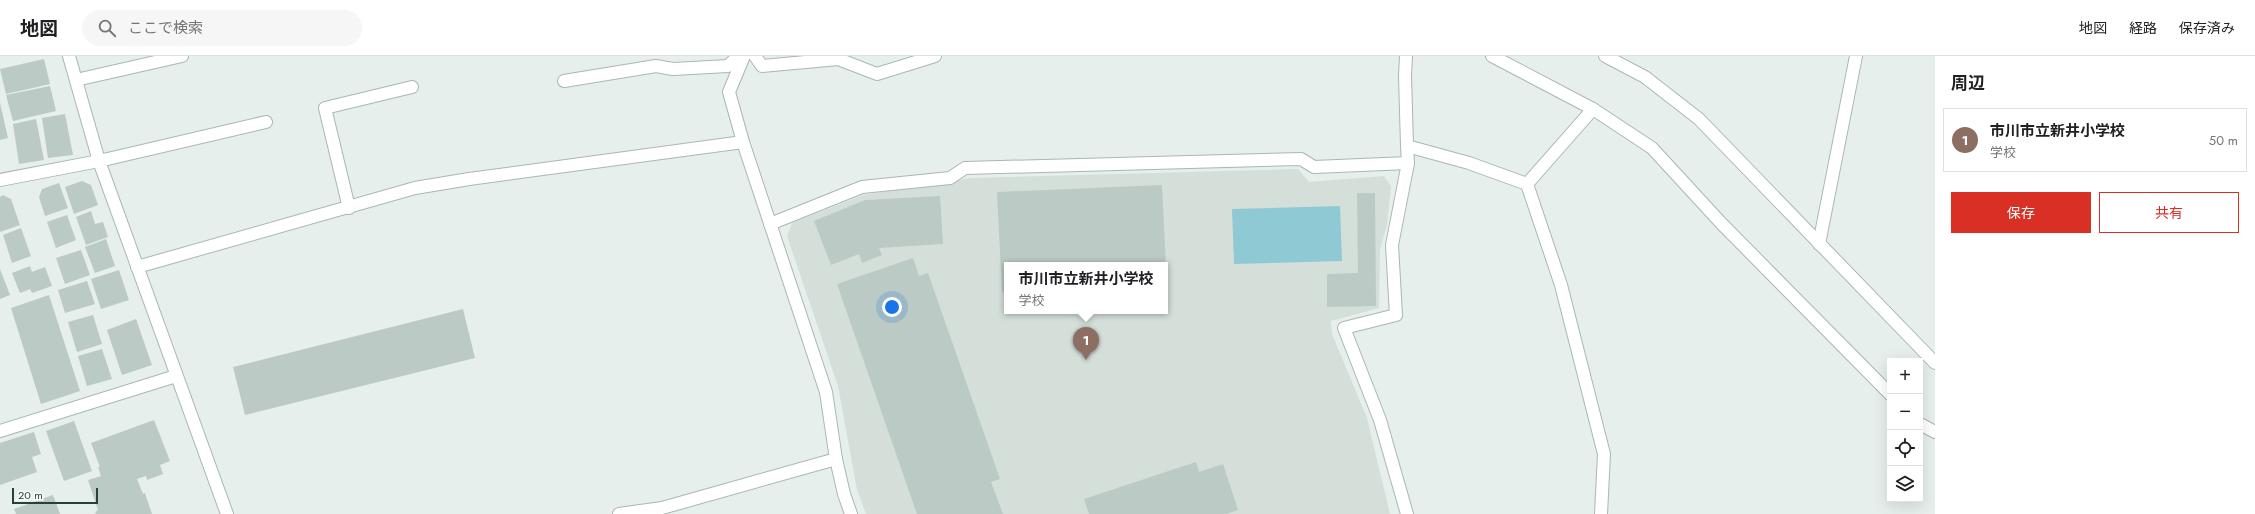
<!DOCTYPE html>
<html lang="ja">
<head>
<meta charset="utf-8">
<style>
	body { margin:0; font-family:Jost,"Noto Sans JP",sans-serif; background:#f6f6f6; color:#202124 }
	.controls { position:absolute; right:12px; bottom:12px; display:grid; overflow:hidden; border-radius:0px; box-shadow:0 4px 16px #0002 }
	.controls button { width:36px; height:36px; display:grid; place-items:center; padding:0; border:0; border-bottom:1px solid #e0e0e0; background:#fff; color:#202124; font:20px sans-serif }
	.scale { position:absolute; left:12px; bottom:10px; width:86px; box-sizing:border-box; padding-left:4px; border:2px solid #24423a; border-top:0; font-size:11px; line-height:14px; white-space:nowrap; color:#24423a; -webkit-text-stroke:3px #f7fbf9; paint-order:stroke }
	.you { position:absolute; left:892px; top:251px; width:14px; height:14px; margin:-10px; border:3px solid #fff; border-radius:50%; background:#1a73e8; box-shadow:0 0 0 6px #1a73e833 }
	.badge { display:grid; place-items:center; width:26px; height:26px; border-radius:50%; background:#d93025; color:#fff; font-size:13px; font-weight:700 }
	.pin { position:absolute; translate:-50% -33px; filter:drop-shadow(0 1px 2px #0008) }
	.pin::after { content:''; position:absolute; top:21px; width:14px; height:12px; background:inherit; clip-path:polygon(0 0,100% 0,50% 100%) }
	.popup { position:absolute; left:1004px; top:206px; width:164px; height:52px; box-sizing:border-box; display:grid; place-content:center; border-radius:0px; background:#fff; filter:drop-shadow(0 1px 3px #0005); font-size:13px; white-space:nowrap; color:#757577 }
	.popup b { font-size:15px; color:#202124 }
	.popup::after { content:''; position:absolute; left:50%; top:100%; margin-left:-8px; border:8px solid transparent; border-top-color:#fff }
	.list { margin:0; padding:0; list-style:none }
	h2 { display:flex; justify-content:space-between; align-items:center; height:52px; margin:0; padding:0 16px; font-size:17px }
	h2 small { font-size:13px; font-weight:400; color:#757577 }
	.list li { display:grid; grid-template-columns:26px 1fr auto; gap:12px; align-items:center; box-sizing:border-box; height:64px; margin:0 8px 8px; padding:0 8px; border:1px solid #e0e0e0; border-radius:0px }
	.list b { display:block; font-size:15px; white-space:nowrap }
	.list p { margin:0; font-size:13px; white-space:nowrap; color:#757577 }
	.list em { font-size:13px; font-style:normal; color:#757577 }
	.actions { display:flex; gap:8px; padding:12px 16px }
	.actions a { flex:1; padding:9px 0; border:1px solid #d93025; border-radius:0px; text-align:center; font-size:14px; color:#d93025 }
	.actions .main { background:#d93025; color:#fff }
	.icon { flex:none; width:22px; height:22px; fill:none; stroke:currentColor; stroke-width:2; stroke-linecap:round; stroke-linejoin:round }
	.map { position:relative; flex:none; width:1935px; height:458px; overflow:hidden }
	header { display:flex; align-items:center; gap:24px; box-sizing:border-box; height:56px; padding:0 20px; background:#fff; border-bottom:1px solid #e0e0e0 }
	header strong { font-size:19px }
	nav { display:flex; gap:22px; margin-inline-start:auto; font-size:14px }
	.search { width:280px; height:36px; background:#f6f6f6; display:flex; align-items:center; gap:10px; box-sizing:border-box; padding:0 14px; border-radius:22px; color:#757577; font-size:15px }
	main { display:flex }
	aside { flex:1; background:#fff }
	.map>svg:first-child { display:block }
	.built { fill:#d4dfda; fill-rule:evenodd }
	.water { fill:#8ec9d4 }
	.building { fill:#bbcac4 }
	.lines { fill:none; stroke-linecap:round; stroke-linejoin:round }
	.lane-casing { stroke:#a8b8b2; stroke-width:14 }
	.street-casing { stroke:#a8b8b2; stroke-width:14 }
	.lane { stroke:#fff; stroke-width:12 }
	.street { stroke:#fff; stroke-width:12 }
</style>
</head>
<body>
<header>
<strong>地図</strong>
<div class="search"><svg class="icon" aria-label="search" viewBox="0 0 24 24"><circle cx="10" cy="10" r="6"/><path d="M15 15l6 6"/></svg>ここで検索</div>
<nav><a>地図</a><a>経路</a><a>保存済み</a></nav>
</header>
<main>
<div class="map">
<svg width="1935" height="458" viewBox="0 0 1935 458">
	<rect width="100%" height="100%" fill="#e6efeb"/>
	<path class="built" d="M 1298,113 L 1309,126 L 1384,120 L 1391,130 L 1387,169 L 1380,193 L 1379,252 L 1331,265 L 1332,278 L 1367,362 L 1390,458 L 866,458 L 857,434 L 838,330 L 787,180 L 792,167 L 863,139 L 971,122 ZM 1007,209 L 1165,209 L 1165,255 L 1007,255 Z"/>
	<path class="water" d="M 1340,150 L 1342,205 L 1234,208 L 1232,153 Z"/>
	<g class="building">
		<path d="M 44,3 L 50,28 L 6,38 L 0,13 Z"/>
		<path d="M 50,30 L 56,55 L 13,65 L 6,39 Z"/>
		<path d="M 0,47 L 8,82 L 0,84 Z"/>
		<path d="M 65,58 L 73,99 L 48,102 L 42,62 Z"/>
		<path d="M 36,63 L 44,104 L 19,108 L 13,68 Z"/>
		<path d="M 82,125 L 91,129 L 98,149 L 74,158 L 65,131 Z"/>
		<path d="M 59,127 L 68,152 L 45,160 L 39,141 L 42,133 Z"/>
		<path d="M 1162,129 L 1167,232 L 1165,232 L 1165,209 L 1007,209 L 1007,235 L 1002,236 L 997,136 Z"/>
		<path d="M 1357,137 L 1375,137 L 1376,250 L 1327,251 L 1327,218 L 1358,217 Z"/>
		<path d="M 3,139 L 11,143 L 20,169 L 0,176 L 0,141 Z"/>
		<path d="M 940,140 L 943,188 L 879,192 L 882,199 L 862,207 L 859,198 L 831,209 L 814,165 L 865,144 Z"/>
		<path d="M 91,155 L 95,168 L 103,166 L 108,181 L 86,189 L 76,161 Z"/>
		<path d="M 67,159 L 76,184 L 56,192 L 47,166 Z"/>
		<path d="M 21,172 L 31,200 L 12,207 L 3,179 Z"/>
		<path d="M 106,183 L 115,210 L 95,217 L 85,191 Z"/>
		<path d="M 81,194 L 90,219 L 65,228 L 56,202 Z"/>
		<path d="M 913,202 L 919,220 L 928,217 L 1000,423 L 991,426 L 1003,458 L 917,458 L 837,228 Z"/>
		<path d="M 30,210 L 32,216 L 45,211 L 52,230 L 32,237 L 30,233 L 20,237 L 12,217 Z"/>
		<path d="M 0,213 L 10,239 L 0,243 Z"/>
		<path d="M 119,214 L 129,244 L 101,253 L 91,223 Z"/>
		<path d="M 87,225 L 95,248 L 65,257 L 58,234 Z"/>
		<path d="M 49,239 L 80,335 L 41,348 L 11,252 Z"/>
		<path d="M 463,253 L 475,302 L 245,359 L 233,311 Z"/>
		<path d="M 93,259 L 102,288 L 77,296 L 68,266 Z"/>
		<path d="M 136,263 L 152,309 L 122,319 L 107,274 Z"/>
		<path d="M 102,293 L 112,323 L 87,330 L 78,300 Z"/>
		<path d="M 154,364 L 170,405 L 160,409 L 163,418 L 147,424 L 146,420 L 137,423 L 143,438 L 145,437 L 152,458 L 96,458 L 95,456 L 98,454 L 88,424 L 101,420 L 98,411 L 100,411 L 91,387 Z"/>
		<path d="M 74,365 L 92,415 L 64,425 L 46,375 Z"/>
		<path d="M 34,376 L 41,398 L 32,401 L 37,416 L 0,429 L 0,387 Z"/>
		<path d="M 1196,406 L 1199,416 L 1223,408 L 1238,454 L 1226,458 L 1089,458 L 1084,443 Z"/>
		<path d="M 53,439 L 60,458 L 16,458 L 14,453 Z"/>
	</g>
	<g class="lines">
		<g class="lane-casing">
			<g id="lane">
				<path d="M 755,0 L 762,10 L 838,3 L 877,18 L 935,0"/>
				<path d="M 1406,0 L 1405,20 L 1407,90"/>
				<path d="M 564,25 L 656,10 L 673,13 L 728,10 L 738,0"/>
				<path d="M 349,152 L 325,52 L 412,31"/>
			</g>
		</g>
		<g class="street-casing">
			<g id="street">
				<path d="M 69,0 L 99,105 L 227,458"/>
				<path d="M 744,0 L 729,36 L 743,86 L 826,336 L 836,403 L 844,438 L 851,458"/>
				<path d="M 1492,0 L 1593,53 L 1652,92 L 1721,167 L 1890,338"/>
				<path d="M 1605,0 L 1645,21 L 1699,63 L 1935,307"/>
				<path d="M 76,24 L 182,0"/>
				<path d="M 1593,53 L 1527,128 L 1561,229 L 1604,398 L 1601,458"/>
				<path d="M 0,124 L 99,105 L 266,66"/>
				<path d="M 770,168 L 862,131 L 950,122 L 965,112 L 1301,103 L 1314,111 L 1408,107"/>
				<path d="M 1819,188 L 1856,0"/>
				<path d="M 137,211 L 415,132 L 469,123 L 743,86"/>
				<path d="M 1920,368 L 1935,376"/>
				<path d="M 0,375 L 176,320"/>
				<path d="M 619,458 L 662,452 L 836,403"/>
				<path d="M 1407,458 L 1380,364 L 1344,272 L 1396,259 L 1392,189 L 1408,107 L 1407,90 L 1469,107 L 1527,128"/>
			</g>
		</g>
		<use href="#lane" class="lane"/>
		<use href="#street" class="street"/>
	</g>
</svg>
<div class="controls">
<button>+</button>
<button>−</button>
<button><svg class="icon" aria-label="locate" viewBox="0 0 24 24"><circle cx="12" cy="12" r="6"/><path d="M12 2v4M12 18v4M2 12h4M18 12h4"/></svg></button>
<button><svg class="icon" aria-label="layers" viewBox="0 0 24 24"><path d="M12 4l9 5-9 5-9-5zM3 14l9 5 9-5"/></svg></button>
</div>
<div class="scale">20 m</div>
<div class="you"></div>
<div class="pin badge" style="left:1086px;top:304px;background:#8d6e63">1</div>
<div class="popup"><b>市川市立新井小学校</b>学校</div>
</div>
<aside>
<h2>周辺<small></small></h2>
<ul class="list">
<li><span class="badge" style="background:#8d6e63">1</span><div><b>市川市立新井小学校</b><p>学校</p></div><em>50 m</em></li>
</ul>
<div class="actions"><a class="main">保存</a><a>共有</a></div>
</aside>
</main>
</body>
</html>
